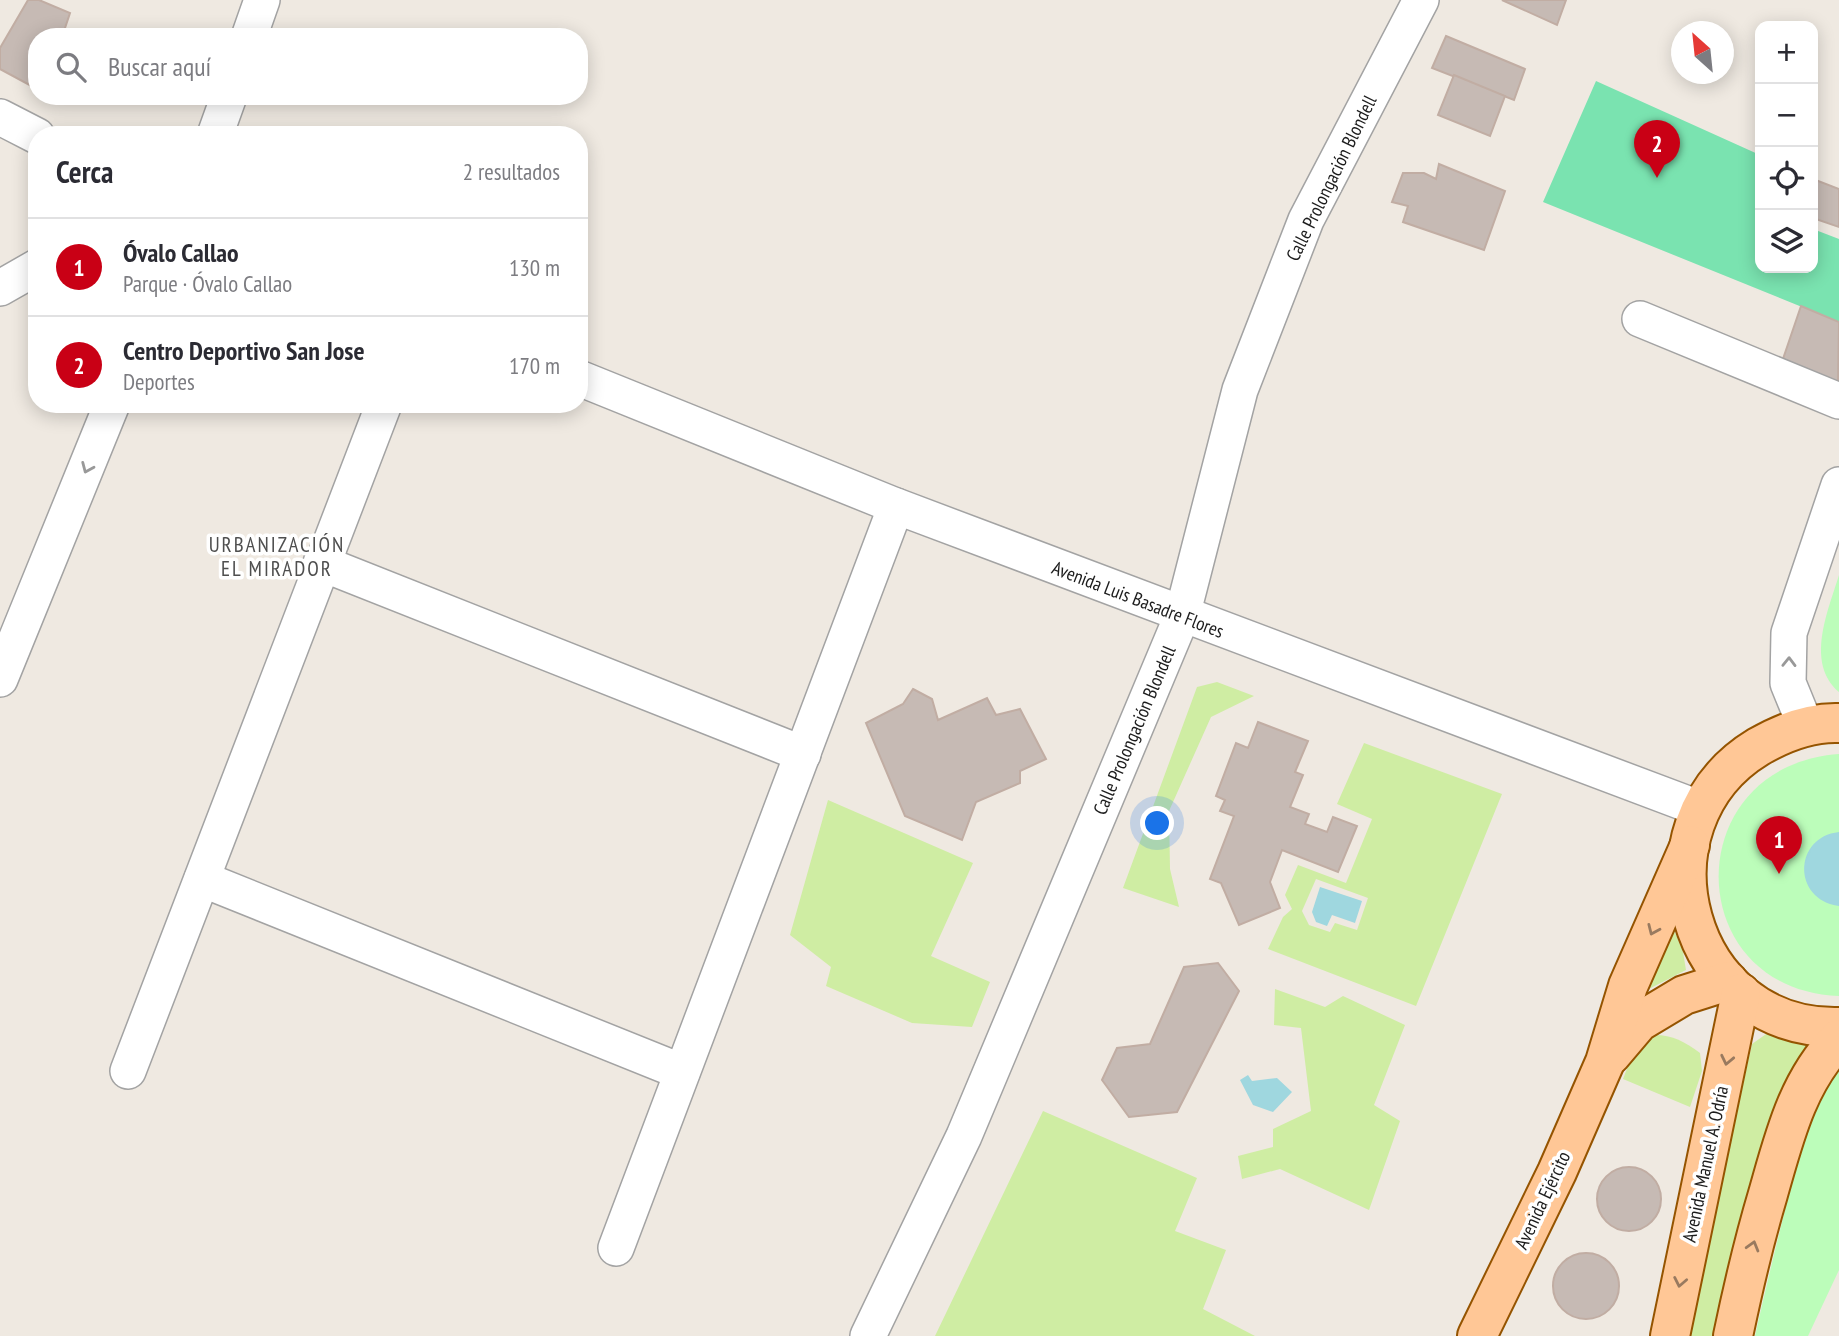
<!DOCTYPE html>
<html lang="es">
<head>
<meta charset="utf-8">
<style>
	body { margin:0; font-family:"PT Sans Narrow",sans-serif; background:#f2f2f3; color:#2b2b33 }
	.controls { position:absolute; right:21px; top:21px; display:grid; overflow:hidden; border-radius:14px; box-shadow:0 4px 18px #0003 }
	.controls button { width:63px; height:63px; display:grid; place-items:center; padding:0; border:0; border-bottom:2px solid #e1e1e2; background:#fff; color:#2b2b33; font:35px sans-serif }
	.compass { position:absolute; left:1671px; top:21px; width:63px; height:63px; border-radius:50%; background:#fff; box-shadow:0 4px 18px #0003; rotate:333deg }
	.you { position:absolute; left:1158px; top:824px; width:24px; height:24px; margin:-18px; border:5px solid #fff; border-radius:50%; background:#1a73e8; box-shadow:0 0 0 10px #1a73e833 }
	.badge { display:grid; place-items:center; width:46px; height:46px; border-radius:50%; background:#c90015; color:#fff; font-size:23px; font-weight:700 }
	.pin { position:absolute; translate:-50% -58px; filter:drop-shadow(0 2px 4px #0008) }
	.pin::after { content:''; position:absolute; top:37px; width:24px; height:21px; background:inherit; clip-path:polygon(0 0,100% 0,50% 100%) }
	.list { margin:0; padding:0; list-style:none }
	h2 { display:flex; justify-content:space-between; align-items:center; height:91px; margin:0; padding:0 28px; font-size:30px }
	h2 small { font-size:23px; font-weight:400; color:#7c7c81 }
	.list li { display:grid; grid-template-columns:46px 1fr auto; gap:21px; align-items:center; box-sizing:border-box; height:98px; padding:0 28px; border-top:2px solid #e1e1e2 }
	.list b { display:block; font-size:26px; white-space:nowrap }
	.list p { margin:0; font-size:23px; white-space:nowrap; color:#7c7c81 }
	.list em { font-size:23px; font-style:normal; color:#7c7c81 }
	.icon { flex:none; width:38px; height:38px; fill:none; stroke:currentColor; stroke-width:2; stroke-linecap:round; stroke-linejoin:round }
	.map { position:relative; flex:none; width:1839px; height:1336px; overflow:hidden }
	.search { position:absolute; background:#fff; box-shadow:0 4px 18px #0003; left:28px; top:28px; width:560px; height:77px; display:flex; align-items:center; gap:18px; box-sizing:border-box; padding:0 24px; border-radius:28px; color:#7c7c81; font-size:26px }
	.panel { position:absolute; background:#fff; box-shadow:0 4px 18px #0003; left:28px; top:126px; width:560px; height:287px; border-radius:28px }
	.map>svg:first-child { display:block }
	.grass { fill:#cfeda3; fill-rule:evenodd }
	.park { fill:#bcfdba }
	.pitch { fill:#7ae3b0 }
	.water { fill:#9fd7df }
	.building { fill:#c6bab4; stroke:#c1ada3; stroke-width:2 }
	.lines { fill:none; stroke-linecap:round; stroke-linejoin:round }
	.minor-casing { stroke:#a3a3a3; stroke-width:38 }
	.major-casing { stroke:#955400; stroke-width:42 }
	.minor { stroke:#fff; stroke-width:35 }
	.major { stroke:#ffc796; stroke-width:38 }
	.oneway { stroke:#999 }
	.oneway2 { stroke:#997a5f }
	.labels { text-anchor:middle; stroke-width:7; stroke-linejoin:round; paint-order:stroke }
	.street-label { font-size:19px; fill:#1c1c1c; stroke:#fff }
	.neighbourhood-label { font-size:21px; letter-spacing:2px; fill:#4f4f4f; stroke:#fff }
</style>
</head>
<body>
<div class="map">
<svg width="1839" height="1336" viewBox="0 0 1839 1336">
	<rect width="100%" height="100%" fill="#efe9e1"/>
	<g class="grass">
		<path d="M 1217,682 L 1254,696 L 1211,717 L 1169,811 L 1170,869 L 1179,907 L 1123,888 L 1197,687 Z"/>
		<path d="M 1364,743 L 1502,794 L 1416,1006 L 1268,949 L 1283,917 L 1292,909 L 1285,895 L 1298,865 L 1346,883 L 1372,819 L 1337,804 ZM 1316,879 L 1368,898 L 1357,930 L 1335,923 L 1330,932 L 1309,925 L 1302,911 Z"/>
		<path d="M 828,800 L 973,863 L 931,956 L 990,982 L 972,1027 L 912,1023 L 826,986 L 831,967 L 790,935 Z"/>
		<path d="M 1674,930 L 1683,952 L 1686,970 L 1643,992 Z"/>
		<path d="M 1275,989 L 1325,1007 L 1343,996 L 1405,1025 L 1374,1105 L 1400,1121 L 1369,1210 L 1280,1169 L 1242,1179 L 1238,1156 L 1273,1147 L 1273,1129 L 1311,1111 L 1301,1028 L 1274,1025 Z"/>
		<path d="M 1769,1032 L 1805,1042 L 1809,1049 L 1789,1076 L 1769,1133 L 1736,1235 L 1714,1336 L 1687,1336 L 1752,1044 Z"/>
		<path d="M 1651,1035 C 1671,1034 1684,1041 1700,1053 L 1702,1071 L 1690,1107 L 1623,1079 L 1635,1048 Z"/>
		<path d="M 1043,1111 L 1197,1178 L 1175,1231 L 1226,1250 L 1203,1309 L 1255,1336 L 935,1336 Z"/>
	</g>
	<g class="park">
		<path d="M 1839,575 L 1839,692 C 1805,663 1828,611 1839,575 Z"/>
		<path d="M 1839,754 L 1839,996 C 1680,990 1677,766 1839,754 Z"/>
		<path d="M 1839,1068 L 1839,1270 L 1808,1336 L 1755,1336 C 1764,1295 1774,1255 1784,1214 C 1796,1163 1806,1110 1839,1068 Z"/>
	</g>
	<path class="pitch" d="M 1596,81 L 1760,155 L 1760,268 L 1813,268 L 1813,229 L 1839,239 L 1839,322 L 1543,202 Z"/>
	<g class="water">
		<path d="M 1839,832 L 1839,906 C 1792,900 1793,837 1839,832 Z"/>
		<path d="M 1320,887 L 1362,901 L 1355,923 L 1332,915 L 1327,926 L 1316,922 L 1312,912 Z"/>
		<path d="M 1248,1075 L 1252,1081 L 1277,1078 L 1292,1092 L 1273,1112 L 1253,1105 L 1240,1080 Z"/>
	</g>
	<g class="building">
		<path d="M 28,0 L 39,0 L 70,13 L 62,37 L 37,37 L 37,89 L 0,69 L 0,48 Z"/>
		<path d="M 1502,0 L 1566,0 L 1557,25 Z"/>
		<path d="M 1446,36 L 1525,69 L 1514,100 L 1432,68 Z"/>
		<path d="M 1454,75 L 1505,96 L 1490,136 L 1438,115 Z"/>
		<path d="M 1439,164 L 1505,191 L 1484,250 L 1403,222 L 1408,206 L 1392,202 L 1403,173 L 1424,173 L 1436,179 Z"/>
		<path d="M 1813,179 L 1839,189 L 1839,227 L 1813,218 Z"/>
		<path d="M 1801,306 L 1839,322 L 1838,383 L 1783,359 Z"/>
		<path d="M 913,689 L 932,699 L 938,720 L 987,698 L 996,715 L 1020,709 L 1046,759 L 1020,771 L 1020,783 L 976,802 L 962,840 L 905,816 L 866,723 L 903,704 Z"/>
		<path d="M 1258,722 L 1308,741 L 1295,772 L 1303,775 L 1290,807 L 1309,814 L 1305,824 L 1327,832 L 1333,817 L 1357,826 L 1338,872 L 1282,850 L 1270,882 L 1280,908 L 1239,925 L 1221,883 L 1210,879 L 1234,816 L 1220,811 L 1225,800 L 1216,796 L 1236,743 L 1248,748 Z"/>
		<path d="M 1218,963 L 1239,991 L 1177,1112 L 1129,1117 L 1102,1080 L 1117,1048 L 1150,1044 L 1184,967 Z"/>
		<circle cx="1629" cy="1199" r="32"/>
		<circle cx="1586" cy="1286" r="33"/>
	</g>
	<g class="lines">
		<g class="minor-casing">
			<g id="minor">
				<path d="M 249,37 L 262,0"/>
				<path d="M 0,117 L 37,136"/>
				<path d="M 215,135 L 229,96"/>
				<path d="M 0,288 L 37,267"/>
				<path d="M 1640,319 L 1839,401"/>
				<path d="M 579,378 L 896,506 L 1701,809"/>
				<path d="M 321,563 L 803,754"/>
				<path d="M 0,679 L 112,404"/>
				<path d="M 1806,727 L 1788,683 L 1789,633 L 1839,485"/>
				<path d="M 202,879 L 682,1072"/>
				<path d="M 128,1071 L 384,404"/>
				<path d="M 616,1248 L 896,506"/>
				<path d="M 868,1336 L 964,1136 L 1182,616 L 1240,390 L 1306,220 L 1421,0"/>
			</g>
		</g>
		<g class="major-casing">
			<g id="major">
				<path d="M 1839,723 C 1811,722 1782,733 1758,747 C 1630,825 1685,1031 1839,1027"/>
				<path d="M 1611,1055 L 1639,1022 L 1684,995 L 1728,981"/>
				<path d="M 1477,1336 L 1557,1172 L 1605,1062 L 1628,986 L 1690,845"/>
				<path d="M 1670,1336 L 1741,993"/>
				<path d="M 1733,1336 C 1743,1288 1754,1241 1768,1194 C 1784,1138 1797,1082 1839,1039"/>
			</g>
		</g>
		<use href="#minor" class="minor"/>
		<use href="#major" class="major"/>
	</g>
	<defs><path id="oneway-chevron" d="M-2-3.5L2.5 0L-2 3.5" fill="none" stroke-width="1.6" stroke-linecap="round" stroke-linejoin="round" transform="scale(1.75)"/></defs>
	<g class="oneway">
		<use href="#oneway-chevron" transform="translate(87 468) rotate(113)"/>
		<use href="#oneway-chevron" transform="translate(1789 662) rotate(-89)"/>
	</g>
	<g class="oneway2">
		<use href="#oneway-chevron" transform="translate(1653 930) rotate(114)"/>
		<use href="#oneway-chevron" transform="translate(1727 1060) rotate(102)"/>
		<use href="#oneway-chevron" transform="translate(1753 1246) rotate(-74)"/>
		<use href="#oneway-chevron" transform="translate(1680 1282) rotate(101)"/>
	</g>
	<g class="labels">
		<g class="street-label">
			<text transform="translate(1331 178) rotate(-64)" y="7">Calle Prolongación Blondell</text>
			<text transform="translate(1138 599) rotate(21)" y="7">Avenida Luis Basadre Flores</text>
			<text transform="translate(1134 730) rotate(-67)" y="7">Calle Prolongación Blondell</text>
			<text transform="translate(1705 1164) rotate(-78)" y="7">Avenida Manuel A. Odría</text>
			<text transform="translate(1542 1200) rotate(-65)" y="7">Avenida Ejército</text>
		</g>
		<g class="neighbourhood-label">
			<text x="277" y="552">URBANIZACIÓN<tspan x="277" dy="24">EL MIRADOR</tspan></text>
		</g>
	</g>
</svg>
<div class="controls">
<button>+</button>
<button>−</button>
<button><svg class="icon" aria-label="locate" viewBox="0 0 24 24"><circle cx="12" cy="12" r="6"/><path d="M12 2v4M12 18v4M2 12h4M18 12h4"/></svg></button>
<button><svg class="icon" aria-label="layers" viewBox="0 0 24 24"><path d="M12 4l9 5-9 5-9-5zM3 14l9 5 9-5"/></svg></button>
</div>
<svg class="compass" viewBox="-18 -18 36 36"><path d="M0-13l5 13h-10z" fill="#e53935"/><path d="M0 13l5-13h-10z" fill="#7c7c81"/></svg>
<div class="you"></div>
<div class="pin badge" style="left:1779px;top:874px">1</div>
<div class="pin badge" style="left:1657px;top:178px">2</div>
<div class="search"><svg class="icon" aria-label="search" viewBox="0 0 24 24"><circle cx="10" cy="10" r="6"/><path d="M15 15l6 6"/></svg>Buscar aquí</div>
<section class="panel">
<h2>Cerca<small>2 resultados</small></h2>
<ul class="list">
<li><span class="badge">1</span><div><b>Óvalo Callao</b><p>Parque · Óvalo Callao</p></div><em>130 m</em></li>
<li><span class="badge">2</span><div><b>Centro Deportivo San Jose</b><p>Deportes</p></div><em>170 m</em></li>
</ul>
</section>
</div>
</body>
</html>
